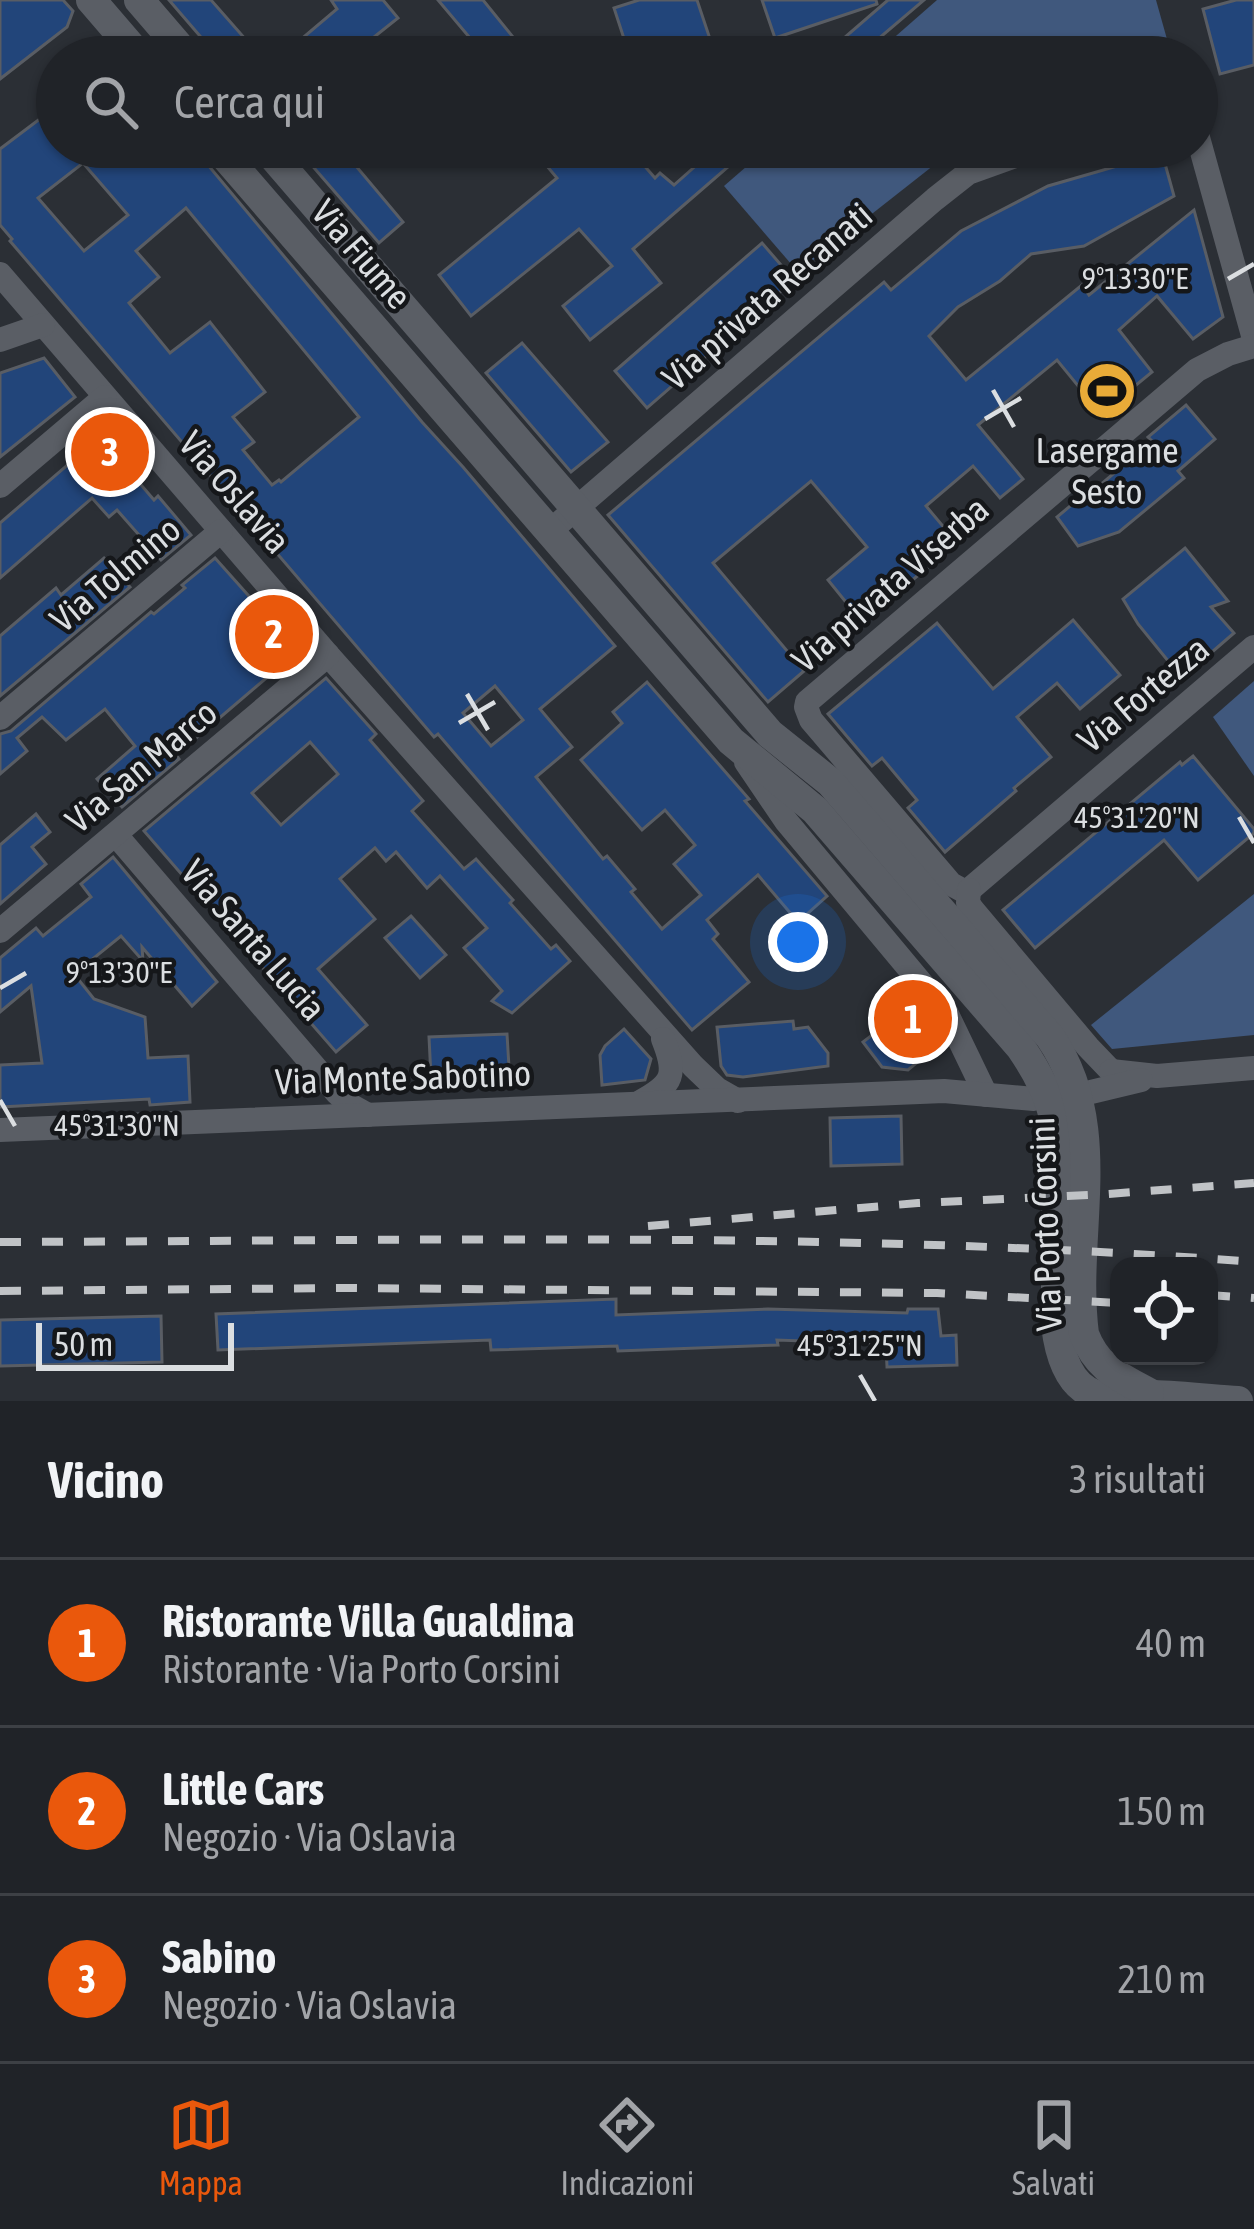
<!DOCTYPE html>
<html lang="it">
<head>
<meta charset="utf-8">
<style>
	body { margin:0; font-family:"Asap Condensed",sans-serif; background:#2d2f34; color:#f1f3f6 }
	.controls { position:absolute; right:36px; bottom:36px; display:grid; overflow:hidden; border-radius:24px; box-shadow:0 3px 9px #0004 }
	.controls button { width:108px; height:108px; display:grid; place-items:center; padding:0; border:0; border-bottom:3px solid #3d4045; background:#202328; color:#f1f3f6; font:60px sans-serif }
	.scale { position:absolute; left:36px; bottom:30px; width:198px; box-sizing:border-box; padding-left:12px; border:6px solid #dbdee1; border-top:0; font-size:33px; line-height:42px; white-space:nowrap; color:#dbdee1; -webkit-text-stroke:9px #15171a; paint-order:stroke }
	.you { position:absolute; left:798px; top:942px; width:42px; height:42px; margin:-30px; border:9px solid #fff; border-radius:50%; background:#1a73e8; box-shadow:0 0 0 18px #1a73e833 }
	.badge { display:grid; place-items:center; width:78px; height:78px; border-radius:50%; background:#ea580c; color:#fff; font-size:39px; font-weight:700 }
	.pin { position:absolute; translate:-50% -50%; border:6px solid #fff; box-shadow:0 3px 12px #0006 }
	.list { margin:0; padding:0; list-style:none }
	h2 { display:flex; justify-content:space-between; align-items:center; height:156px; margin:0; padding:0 48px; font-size:51px }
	h2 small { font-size:39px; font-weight:400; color:#a2a4a8 }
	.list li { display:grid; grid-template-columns:78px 1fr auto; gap:36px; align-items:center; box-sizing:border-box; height:168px; padding:0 48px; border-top:3px solid #3d4045 }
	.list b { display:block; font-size:45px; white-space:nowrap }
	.list p { margin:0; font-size:39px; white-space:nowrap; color:#a2a4a8 }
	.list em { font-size:39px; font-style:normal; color:#a2a4a8 }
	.icon { flex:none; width:66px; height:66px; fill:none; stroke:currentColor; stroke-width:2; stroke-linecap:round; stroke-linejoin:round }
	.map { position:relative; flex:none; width:1254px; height:1401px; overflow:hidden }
	.search { position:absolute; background:#202328; box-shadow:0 3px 9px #0004; left:36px; right:36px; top:36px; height:132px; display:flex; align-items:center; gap:30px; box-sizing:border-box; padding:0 42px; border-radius:66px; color:#a2a4a8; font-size:45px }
	.sheet { height:660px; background:#202328 }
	nav { display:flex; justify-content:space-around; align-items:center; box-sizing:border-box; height:168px; border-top:3px solid #3d4045; background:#202328; font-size:33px; color:#a2a4a8 }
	nav a { display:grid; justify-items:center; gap:6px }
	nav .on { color:#ea580c }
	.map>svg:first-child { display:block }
	.green { fill:#40587d }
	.building { fill:#22457a; stroke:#595d64; stroke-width:3; fill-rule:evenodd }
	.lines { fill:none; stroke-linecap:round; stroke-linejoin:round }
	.minor { stroke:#5a5e65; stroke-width:24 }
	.tertiary { stroke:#5a5e65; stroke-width:30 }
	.rail { stroke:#c0c3c6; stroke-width:8; stroke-dasharray:21 21; stroke-linecap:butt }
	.ticks { fill:none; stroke:#dbdee1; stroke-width:4.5 }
	.labels { text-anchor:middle; stroke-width:9; stroke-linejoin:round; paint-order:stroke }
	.street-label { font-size:36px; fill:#dbdee1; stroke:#15171a }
	.poi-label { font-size:36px; fill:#dbdee1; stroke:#15171a }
	.ticks-label { font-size:30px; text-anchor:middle; fill:#dbdee1; stroke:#15171a; stroke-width:9; stroke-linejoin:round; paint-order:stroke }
</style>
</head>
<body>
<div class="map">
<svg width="1254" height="1401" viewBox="0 0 1254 1401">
	<rect width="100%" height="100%" fill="#2b2f35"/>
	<g class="green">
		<path d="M 937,0 L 1156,0 L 1172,57 L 872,57 Z"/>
		<path d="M 769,147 L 957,147 L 798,272 L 724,186 Z"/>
		<path d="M 1254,681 L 1254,776 L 1213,717 Z"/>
		<path d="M 1254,894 L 1254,1035 L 1112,1049 L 1091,1025 Z"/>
	</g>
	<g class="building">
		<path d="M 0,0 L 63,0 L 73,11 L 67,27 L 0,79 Z"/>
		<path d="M 169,0 L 211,0 L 261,57 L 218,57 Z"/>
		<path d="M 331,0 L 383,0 L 398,18 L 349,57 L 280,57 L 337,9 Z"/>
		<path d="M 438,0 L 483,0 L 529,57 L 486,57 Z"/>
		<path d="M 639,0 L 697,0 L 716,57 L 630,57 L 614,8 Z"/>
		<path d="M 762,0 L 876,0 L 877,4 L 775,38 Z"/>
		<path d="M 888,0 L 924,0 L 857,57 L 822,57 Z"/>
		<path d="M 1236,0 L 1254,0 L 1254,65 L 1220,74 L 1203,9 Z"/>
		<path d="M 57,106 L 57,147 L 193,147 L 422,422 L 463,467 L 615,646 L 540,709 L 572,747 L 536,777 L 603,859 L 607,856 L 635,889 L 631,892 L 662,929 L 701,895 L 674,864 L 695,845 L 665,810 L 642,830 L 581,760 L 622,723 L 613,712 L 647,682 L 749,799 L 745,801 L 827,896 L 798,922 L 758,875 L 707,920 L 718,934 L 713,939 L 749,982 L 692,1030 L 438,734 L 434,737 L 10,241 L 12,239 L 0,225 L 0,149 ZM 83,163 L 128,215 L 84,251 L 38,198 ZM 186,208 L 359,417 L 281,482 L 279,480 L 272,485 L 243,450 L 254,442 L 233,417 L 265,392 L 210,322 L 170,353 L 129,303 L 159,277 L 136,251 ZM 495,686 L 523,720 L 491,746 L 463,713 Z"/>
		<path d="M 296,147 L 340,147 L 403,222 L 379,243 Z"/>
		<path d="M 531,147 L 628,147 L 655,178 L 660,173 L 674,185 L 717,147 L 751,147 L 633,249 L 661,283 L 590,340 L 563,306 L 612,266 L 579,229 L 471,316 L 439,275 L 557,178 Z"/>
		<path d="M 1162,153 L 1174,196 L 1084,246 L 1031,254 L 1000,281 L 958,307 L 929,336 L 966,380 L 1082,285 L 1089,295 L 1194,210 L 1223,317 L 1193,339 L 1157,296 L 1119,330 L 1152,372 L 1101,414 L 1057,360 L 978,425 L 1023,479 L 1000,498 L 973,466 L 926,506 L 957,543 L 862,622 L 828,580 L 867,547 L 811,481 L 713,563 L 804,671 L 768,702 L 608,515 L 884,282 L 891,290 L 961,231 L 1048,186 Z"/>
		<path d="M 762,243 L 794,280 L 647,408 L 615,371 Z"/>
		<path d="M 522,343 L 608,442 L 571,472 L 486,373 Z"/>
		<path d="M 44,358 L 75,397 L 0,457 L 0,373 Z"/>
		<path d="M 1186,405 L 1215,439 L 1178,471 L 1184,478 L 1119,532 L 1078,546 L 1057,517 L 1087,492 L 1092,492 L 1152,441 L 1148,437 Z"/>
		<path d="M 100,437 L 154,500 L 158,496 L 191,535 L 161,560 L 117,510 L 109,517 L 92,498 L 0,578 L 0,523 Z"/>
		<path d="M 1185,548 L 1228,601 L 1211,607 L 1234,633 L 1182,678 L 1138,624 L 1123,599 Z"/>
		<path d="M 104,558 L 130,587 L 0,696 L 0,636 L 56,588 L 61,595 Z"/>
		<path d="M 215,558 L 298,651 L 176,755 L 179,759 L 122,807 L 97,779 L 135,746 L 105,709 L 66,740 L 42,717 L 17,738 L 27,751 L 0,774 L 0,734 L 11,731 L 151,612 L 154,614 L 185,588 L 182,585 Z"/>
		<path d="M 1073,620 L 1120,675 L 1080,709 L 1057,683 L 1017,717 L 1051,757 L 1014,788 L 1016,791 L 945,852 L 908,808 L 917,800 L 882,758 L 872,766 L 828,714 L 937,623 L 993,689 Z"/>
		<path d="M 326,678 L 376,734 L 370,740 L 423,801 L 412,811 L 464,869 L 476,859 L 513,900 L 510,903 L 551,949 L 556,945 L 570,961 L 512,1013 L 492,1001 L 502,991 L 464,948 L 487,928 L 440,876 L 427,888 L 396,852 L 386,861 L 375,848 L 340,879 L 375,919 L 318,969 L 367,1025 L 336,1052 L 144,831 ZM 310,742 L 338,774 L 281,825 L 252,793 Z"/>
		<path d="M 1193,756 L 1254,829 L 1254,833 L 1198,880 L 1164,840 L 1035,948 L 1003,910 L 1180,762 L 1182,765 Z"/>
		<path d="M 36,814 L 50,832 L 32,847 L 46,864 L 0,904 L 0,845 Z"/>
		<path d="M 113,857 L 217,982 L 192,1006 L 142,947 L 143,961 L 121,936 L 74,974 L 94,999 L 145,1017 L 148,1058 L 188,1056 L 190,1102 L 150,1105 L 149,1099 L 0,1107 L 0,1065 L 42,1063 L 31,986 L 0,1012 L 0,958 L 36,928 L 43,936 L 91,897 L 81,884 Z"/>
		<path d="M 411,916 L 446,955 L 420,978 L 385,938 Z"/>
		<path d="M 915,1002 L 933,1023 L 942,1042 L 908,1070 L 882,1067 L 863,1042 Z"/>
		<path d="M 793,1021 L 794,1029 L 808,1027 L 828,1053 L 828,1066 L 743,1077 L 727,1075 L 721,1066 L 717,1027 Z"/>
		<path d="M 624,1029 L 651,1059 L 645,1080 L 602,1085 L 600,1055 L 605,1046 Z"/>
		<path d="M 507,1034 L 509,1067 L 496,1068 L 497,1074 L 431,1077 L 429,1037 Z"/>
		<path d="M 901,1116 L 902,1164 L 831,1166 L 830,1118 Z"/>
		<path d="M 616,1299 L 616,1315 L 768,1309 L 907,1313 L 908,1309 L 938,1309 L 941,1336 L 956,1335 L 957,1365 L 887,1367 L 886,1344 L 777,1340 L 778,1345 L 618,1351 L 617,1346 L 491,1350 L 490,1340 L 218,1350 L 216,1314 Z"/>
		<path d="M 161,1316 L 162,1362 L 0,1366 L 0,1320 Z"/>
	</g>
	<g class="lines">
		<g class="minor">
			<path d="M 1197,134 L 1254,339"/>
			<path d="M 0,274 L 328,655 L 693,1066 L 717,1089 L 738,1101"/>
			<path d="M 0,340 L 43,325"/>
			<path d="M 0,486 L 105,397"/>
			<path d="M 550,531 L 935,199 L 968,173 L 1015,156 L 1049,147"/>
			<path d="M 0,718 L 221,531"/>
			<path d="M 746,762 L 786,821 L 947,1014 L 986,1095"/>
			<path d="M 116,835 L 337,1093 L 350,1105 L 368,1115"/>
			<path d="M 969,890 L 962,890 L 951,884 L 811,720 L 806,707 L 807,702 L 1197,370 L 1228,354 L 1254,346"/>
			<path d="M 969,890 L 1254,647"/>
			<path d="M 969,890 L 968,903 L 972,909 L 1088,1047 L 1111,1071"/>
			<path d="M 0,931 L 328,655"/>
			<path d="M 1111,1071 L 1157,1076 L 1254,1068"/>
			<path d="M 1091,1092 L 1141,1080"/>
			<path d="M 640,1102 C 674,1084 677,1074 663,1039"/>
			<path d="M 0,1130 L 944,1091 L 1034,1099"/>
		</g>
		<g class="tertiary">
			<path d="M 91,0 L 140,57"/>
			<path d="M 139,0 L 188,57"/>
			<path d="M 217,147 L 731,741 L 815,810 L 1021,1048 C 1038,1073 1050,1096 1056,1126 L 1056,1325 C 1059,1351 1068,1386 1096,1395 C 1113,1401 1136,1395 1153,1395 C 1181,1396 1210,1399 1238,1401"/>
			<path d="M 265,147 L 770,734 L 830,782 L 1050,1037 C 1112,1127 1071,1233 1084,1334 C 1097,1368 1118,1376 1149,1393"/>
		</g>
		<g class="rail">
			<path d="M 648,1226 L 918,1203 L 1108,1194 L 1254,1183"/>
			<path d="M 0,1242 C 418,1241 837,1230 1254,1262"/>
			<path d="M 0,1291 L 348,1288 L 937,1293 L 1119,1303"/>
			<path d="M 1209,1295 L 1254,1298"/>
		</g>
	</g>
	<path class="ticks" d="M 1228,279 L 1254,264M 993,390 L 1014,427M 985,419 L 1021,398M 467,694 L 488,730M 459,723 L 495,702M 1239,817 L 1254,843M 0,988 L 26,973M 0,1100 L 15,1126M 860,1375 L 875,1401"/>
	<defs>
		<g id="stadium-disc" transform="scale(3)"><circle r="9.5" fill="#e9ab38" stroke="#15171a"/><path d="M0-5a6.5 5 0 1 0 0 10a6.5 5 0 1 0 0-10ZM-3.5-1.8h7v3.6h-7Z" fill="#111"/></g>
	</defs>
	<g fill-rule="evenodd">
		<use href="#stadium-disc" x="1107" y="391"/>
	</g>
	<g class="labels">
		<g class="street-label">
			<text transform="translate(362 254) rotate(49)" y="13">Via Fiume</text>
			<text transform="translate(767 296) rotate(-41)" y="13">Via privata Recanati</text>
			<text transform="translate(235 492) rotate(49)" y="13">Via Oslavia</text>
			<text transform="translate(115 574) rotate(-40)" y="13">Via Tolmino</text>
			<text transform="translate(890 584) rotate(-41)" y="13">Via privata Viserba</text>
			<text transform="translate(1143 694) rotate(-40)" y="13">Via Fortezza</text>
			<text transform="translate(141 766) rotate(-40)" y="13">Via San Marco</text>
			<text transform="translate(254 940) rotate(49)" y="13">Via Santa Lucia</text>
			<text transform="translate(403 1077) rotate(-2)" y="13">Via Monte Sabotino</text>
			<text transform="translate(1045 1224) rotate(-92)" y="13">Via Porto Corsini</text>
		</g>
		<g class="poi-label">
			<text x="1107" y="463">Lasergame<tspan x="1107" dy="41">Sesto</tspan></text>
		</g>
	</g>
	<g class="ticks-label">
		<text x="1135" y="289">9°13'30"E</text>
		<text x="1137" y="828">45°31'20"N</text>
		<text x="119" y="983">9°13'30"E</text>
		<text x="117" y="1136">45°31'30"N</text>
		<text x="860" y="1356">45°31'25"N</text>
	</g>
</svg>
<div class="controls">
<button><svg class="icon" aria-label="locate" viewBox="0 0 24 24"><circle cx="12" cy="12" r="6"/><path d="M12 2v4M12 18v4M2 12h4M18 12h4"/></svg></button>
</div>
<div class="scale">50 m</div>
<div class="you"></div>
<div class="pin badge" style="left:913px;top:1019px">1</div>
<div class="pin badge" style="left:274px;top:634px">2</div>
<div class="pin badge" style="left:110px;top:452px">3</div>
<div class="search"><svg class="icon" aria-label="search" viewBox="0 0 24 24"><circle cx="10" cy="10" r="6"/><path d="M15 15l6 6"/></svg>Cerca qui</div>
</div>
<section class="sheet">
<h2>Vicino<small>3 risultati</small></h2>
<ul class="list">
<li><span class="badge">1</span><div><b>Ristorante Villa Gualdina</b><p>Ristorante · Via Porto Corsini</p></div><em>40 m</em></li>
<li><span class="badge">2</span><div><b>Little Cars</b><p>Negozio · Via Oslavia</p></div><em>150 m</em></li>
<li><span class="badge">3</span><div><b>Sabino</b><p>Negozio · Via Oslavia</p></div><em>210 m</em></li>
</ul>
</section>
<nav>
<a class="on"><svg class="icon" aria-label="map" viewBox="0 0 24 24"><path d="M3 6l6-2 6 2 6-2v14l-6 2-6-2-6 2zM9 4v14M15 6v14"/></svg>Mappa</a>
<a><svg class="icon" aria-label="directions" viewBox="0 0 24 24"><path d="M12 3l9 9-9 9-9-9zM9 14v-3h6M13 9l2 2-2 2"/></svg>Indicazioni</a>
<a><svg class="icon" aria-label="saved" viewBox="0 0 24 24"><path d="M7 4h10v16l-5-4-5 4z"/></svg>Salvati</a>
</nav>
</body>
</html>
